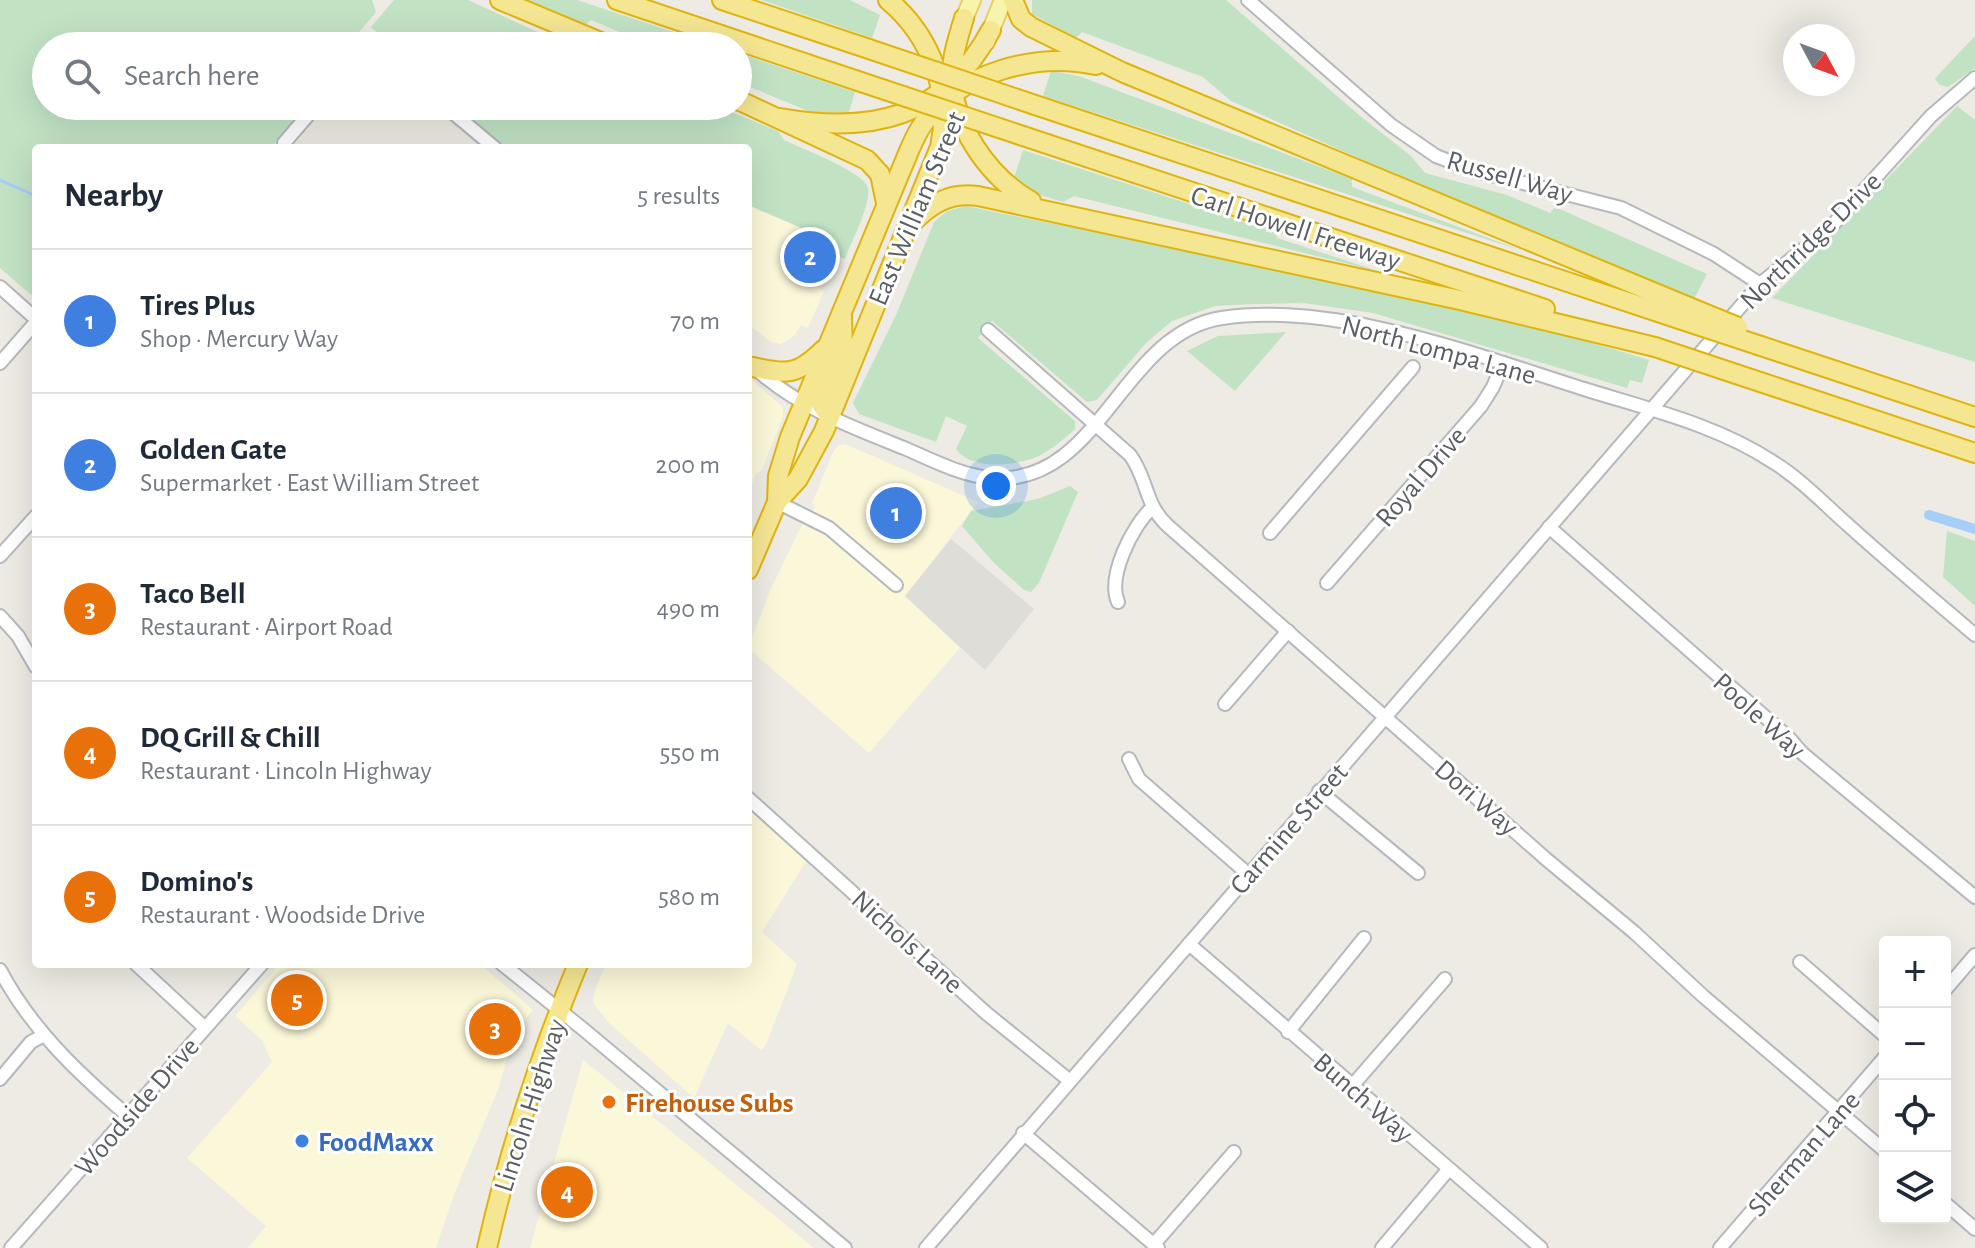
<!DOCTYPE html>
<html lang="en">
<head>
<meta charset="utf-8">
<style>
	body { margin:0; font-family:"Alegreya Sans",sans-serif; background:#f6f6f7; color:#1f2937 }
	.controls { position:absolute; right:24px; bottom:24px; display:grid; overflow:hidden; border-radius:8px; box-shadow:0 8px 32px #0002 }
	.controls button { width:72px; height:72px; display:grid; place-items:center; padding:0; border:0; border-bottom:2px solid #e0e1e3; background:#fff; color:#1f2937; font:40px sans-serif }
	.compass { position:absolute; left:1783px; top:24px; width:72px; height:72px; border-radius:50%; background:#fff; box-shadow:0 8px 32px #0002; rotate:131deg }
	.you { position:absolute; left:996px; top:486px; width:28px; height:28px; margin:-20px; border:6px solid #fff; border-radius:50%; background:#1a73e8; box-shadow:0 0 0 12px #1a73e833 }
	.badge { display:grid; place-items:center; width:52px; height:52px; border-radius:50%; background:#dd5639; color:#fff; font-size:26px; font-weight:700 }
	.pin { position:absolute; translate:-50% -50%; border:4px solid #fff; box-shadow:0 2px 8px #0006 }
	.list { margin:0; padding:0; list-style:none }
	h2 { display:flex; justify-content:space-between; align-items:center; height:104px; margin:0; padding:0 32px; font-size:34px }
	h2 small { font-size:26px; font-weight:400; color:#747a83 }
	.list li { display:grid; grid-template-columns:52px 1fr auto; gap:24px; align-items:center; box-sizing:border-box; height:144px; padding:0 32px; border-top:2px solid #e0e1e3 }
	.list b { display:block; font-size:30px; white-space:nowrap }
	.list p { margin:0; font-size:26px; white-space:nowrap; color:#747a83 }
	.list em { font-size:26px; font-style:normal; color:#747a83 }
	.icon { flex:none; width:44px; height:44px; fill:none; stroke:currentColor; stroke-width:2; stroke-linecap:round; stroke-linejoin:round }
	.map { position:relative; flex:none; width:1975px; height:1248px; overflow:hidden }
	.search { position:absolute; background:#fff; box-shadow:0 8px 32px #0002; left:32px; top:32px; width:720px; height:88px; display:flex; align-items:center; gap:20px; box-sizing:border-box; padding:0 28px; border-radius:44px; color:#747a83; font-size:30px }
	.panel { position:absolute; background:#fff; box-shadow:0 8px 32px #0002; left:32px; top:144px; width:720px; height:824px; border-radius:8px }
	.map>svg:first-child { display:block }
	.commercial { fill:#fbf7d9 }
	.industrial { fill:#deddd7 }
	.green { fill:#c1e3c4 }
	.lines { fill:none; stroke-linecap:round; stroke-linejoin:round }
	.stream { stroke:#a7cdf9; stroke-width:3 }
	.canal { stroke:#a7cdf9; stroke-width:10 }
	.minor-casing { stroke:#b5b8bc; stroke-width:16 }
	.major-casing { stroke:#e7cf61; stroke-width:20 }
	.highway-casing { stroke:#e0b40f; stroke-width:22 }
	.minor { stroke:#fff; stroke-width:12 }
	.major { stroke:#f9f4ab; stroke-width:16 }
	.highway { stroke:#f5e691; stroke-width:18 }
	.highway-bridge-casing { stroke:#e0b40f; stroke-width:22; stroke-linecap:butt }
	.highway-bridge { stroke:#f5e691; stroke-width:18 }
	.food-dot { fill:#e8710a; stroke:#fff; stroke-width:3 }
	.shop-dot { fill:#3f7fe0; stroke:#fff; stroke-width:3 }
	.labels { text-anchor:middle; stroke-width:6; stroke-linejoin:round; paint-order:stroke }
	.street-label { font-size:28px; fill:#5b5e62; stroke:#fff }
	.food-label { font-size:28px; font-weight:bold; fill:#c56008; stroke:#fff; text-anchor:start }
	.shop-label { font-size:28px; font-weight:bold; fill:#366cbe; stroke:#fff; text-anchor:start }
</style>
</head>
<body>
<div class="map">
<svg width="1975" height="1248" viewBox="0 0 1975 1248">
	<rect width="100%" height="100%" fill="#edebe3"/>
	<g class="commercial">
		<path d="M 748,205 L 827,239 L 824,250 L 831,253 L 817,287 L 824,291 L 808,328 L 801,325 L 794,336 L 781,344 L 771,342 L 748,324 Z"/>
		<path d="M 748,377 L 783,407 L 783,416 L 762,470 L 756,474 L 748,493 Z"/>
		<path d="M 845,444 L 978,502 L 905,596 L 960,648 L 869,753 L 748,648 L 770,591 L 803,522 L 807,523 L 815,507 L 812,503 L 834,450 L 839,445 Z"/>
		<path d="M 748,807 L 808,858 L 762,932 L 797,964 L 766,1045 L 761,1050 L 728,1023 L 694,1098 L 609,1023 L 593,1003 L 594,993 L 606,964 L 748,964 Z"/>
		<path d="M 280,964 L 480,964 L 533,1010 L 516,1030 L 497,1092 L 455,1192 L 436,1248 L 248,1248 L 266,1226 L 187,1158 L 272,1062 L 262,1040 L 235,1016 Z"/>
		<path d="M 583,1060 L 597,1071 L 814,1248 L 530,1248 Z"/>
	</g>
	<path class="industrial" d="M 951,539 L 1034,609 L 985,670 L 905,596 Z"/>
	<g class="green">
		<path d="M 0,0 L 372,0 L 376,12 L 356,36 L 363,43 L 361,46 L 46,46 L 46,106 L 308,106 L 271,148 L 36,148 L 36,299 L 0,268 Z"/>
		<path d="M 394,0 L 468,0 L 568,46 L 386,46 L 386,40 L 371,27 Z"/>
		<path d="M 523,0 L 577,0 L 716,46 L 653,46 L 591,20 L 585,25 Z"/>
		<path d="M 761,0 L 850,0 L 880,15 L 872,38 Z"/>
		<path d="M 1032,0 L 1226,0 L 1359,115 L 1411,156 L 1425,173 L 1507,195 L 1550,213 L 1555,207 L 1707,274 L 1694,299 L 1439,194 L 1231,101 L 1203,77 L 1082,32 L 1076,38 L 1032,14 Z"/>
		<path d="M 1975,36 L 1975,68 L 1948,87 L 1940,85 L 1935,79 L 1939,74 Z"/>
		<path d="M 738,53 L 855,92 L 848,115 L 813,113 L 738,82 Z"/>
		<path d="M 1051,71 L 1079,76 L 1352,179 L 1352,187 L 1523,251 L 1043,96 Z"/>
		<path d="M 454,106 L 716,106 L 778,131 L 784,140 C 800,148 865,172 868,188 C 871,205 851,242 845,259 L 823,250 L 827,239 L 748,205 L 748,148 L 503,148 Z"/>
		<path d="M 1957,106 L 1975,120 L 1975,362 L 1772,298 Z"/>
		<path d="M 1023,150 L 1276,232 L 1277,238 L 1381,272 L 1074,196 L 1063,202 L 1037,194 L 1014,178 Z"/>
		<path d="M 966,206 C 1194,254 1426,291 1649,360 L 1642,383 L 1630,380 L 1627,388 L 1373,313 L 1304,303 L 1253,304 L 1215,306 L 1172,321 L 1146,343 L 1097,400 L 1087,402 L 992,321 L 978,338 L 1075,421 L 1075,429 C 1063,440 1049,452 1034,458 C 1012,466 971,470 956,449 L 967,426 L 946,416 L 936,442 L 859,414 L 853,403 L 897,313 L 934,222 L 947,211 Z"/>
		<path d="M 1286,332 L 1235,391 L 1187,351 L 1218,336 Z"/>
		<path d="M 1070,486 L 1078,492 L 1039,583 L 1031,592 L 1024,590 L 993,562 L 962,526 L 971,511 L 1038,499 Z"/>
		<path d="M 1947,531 L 1975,541 L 1975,606 L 1943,577 Z"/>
	</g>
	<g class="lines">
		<path class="stream" d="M 0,180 L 36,196"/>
		<path class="canal" d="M 1929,515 L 1975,529"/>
		<g class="minor-casing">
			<g id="minor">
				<path d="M 1248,0 L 1391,125 L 1436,156 L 1472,170 L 1621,208 L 1714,254 L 1760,284"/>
				<path d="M 368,46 L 371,42 L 376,46"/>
				<path d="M 445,106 L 495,148"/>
				<path d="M 284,143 L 316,106"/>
				<path d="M 0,287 L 36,319"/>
				<path d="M 988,330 L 1130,455 C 1148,479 1144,504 1168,526 L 1546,859 L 1635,933 L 1703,996 L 1885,1151"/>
				<path d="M 0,363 L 36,322"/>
				<path d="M 757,370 C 800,408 851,427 904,448 C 932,460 960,475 990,478 C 1101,488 1120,333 1222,318 C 1336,301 1476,355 1584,389 C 1648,409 1717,425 1773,462 C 1802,480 1823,503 1848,525 C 1890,563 1933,599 1975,635"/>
				<path d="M 777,502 L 829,528 L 896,585"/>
				<path d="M 1549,527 L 1789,738 L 1802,753 L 1975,897"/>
				<path d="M 1270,533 L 1413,367"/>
				<path d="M 0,556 L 36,516"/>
				<path d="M 1327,583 L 1481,406 L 1493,387 L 1503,363"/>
				<path d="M 1118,602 C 1107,577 1132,526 1152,508"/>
				<path d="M 0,616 L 18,636 L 36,667"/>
				<path d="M 1225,704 L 1288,631"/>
				<path d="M 1129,759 L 1139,779 L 1248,874"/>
				<path d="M 1319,791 L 1418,873"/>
				<path d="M 748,798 L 986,1013 L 1070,1081"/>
				<path d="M 1189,944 L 1541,1248"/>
				<path d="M 1800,962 L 1885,1036"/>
				<path d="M 136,964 L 205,1028"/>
				<path d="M 502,964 L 583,1029 L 845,1248"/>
				<path d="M 0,970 C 31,1029 78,1073 128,1116"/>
				<path d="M 1945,990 L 1975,955"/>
				<path d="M 1288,1032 L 1364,938"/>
				<path d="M 0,1079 L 31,1042 L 44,1035"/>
				<path d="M 1352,1086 L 1445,979"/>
				<path d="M 1023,1133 L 1158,1248"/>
				<path d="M 1945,1203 L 1975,1229"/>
				<path d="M 1154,1244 L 1234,1152"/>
				<path d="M 11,1248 L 262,964"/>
				<path d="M 926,1248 L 1760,284 L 1829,229 L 1931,116 L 1975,78"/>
				<path d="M 1382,1248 L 1448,1170"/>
				<path d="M 1720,1248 L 1885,1057"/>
			</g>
		</g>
		<g class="major-casing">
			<g id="major">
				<path d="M 960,28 L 972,0"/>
				<path d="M 986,42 L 1003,0"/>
			</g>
		</g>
		<g class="highway-casing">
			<g id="highway">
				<path d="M 500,0 L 610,46"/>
				<path d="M 617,0 L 858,81"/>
				<path d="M 722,0 L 869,49"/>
				<path d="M 1013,0 L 1021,19 L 1031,27 L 1122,72 L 1689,307"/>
				<path d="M 964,18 C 959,36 952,54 952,73 C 951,123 988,177 1031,201"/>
				<path d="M 738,100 L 867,160 L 880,174 L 886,203"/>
				<path d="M 1035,105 L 1679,319"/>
				<path d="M 780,118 C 872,134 943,119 991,30"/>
				<path d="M 1023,136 L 1545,309"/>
				<path d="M 909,226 C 929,205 948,192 978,196 L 1460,300 L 1655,347"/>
				<path d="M 1761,346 L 1975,417"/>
				<path d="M 753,367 C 786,375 798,375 823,350"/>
				<path d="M 1736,374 L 1975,453"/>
				<path d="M 830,417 L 821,404 L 843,349 L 842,316"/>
				<path d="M 777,502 L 778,476 L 790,437 L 909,151 C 913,142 917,132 923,124 C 960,72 1036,52 1096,65"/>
				<path d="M 748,570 L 777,502 L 798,479 L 824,431 L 940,147 C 952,92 931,36 888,0"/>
				<path d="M 487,1248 C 509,1151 540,1056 578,964"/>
			</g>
		</g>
		<use href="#minor" class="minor"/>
		<use href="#major" class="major"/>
		<use href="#highway" class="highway"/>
		<g class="highway-bridge-casing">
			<g id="highway-bridge">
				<path d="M 869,49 L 1035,105"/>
				<path d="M 858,81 L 1023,136"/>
				<path d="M 1689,307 L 1738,327"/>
				<path d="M 1679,319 L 1761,346"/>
				<path d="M 1655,347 L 1736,374"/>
			</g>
		</g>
		<use href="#highway-bridge" class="highway-bridge"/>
	</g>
	<circle class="food-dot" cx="609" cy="1102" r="8"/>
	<circle class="shop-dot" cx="302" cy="1141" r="8"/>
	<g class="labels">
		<g class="street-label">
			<text transform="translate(1510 176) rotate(16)" y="10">Russell Way</text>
			<text transform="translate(916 208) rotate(-67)" y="10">East William Street</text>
			<text transform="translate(1296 227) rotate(18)" y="10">Carl Howell Freeway</text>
			<text transform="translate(1810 240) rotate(-44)" y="10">Northridge Drive</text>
			<text transform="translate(1439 349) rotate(15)" y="10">North Lompa Lane</text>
			<text transform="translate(1420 476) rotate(-49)" y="10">Royal Drive</text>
			<text transform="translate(1760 715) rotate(42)" y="10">Poole Way</text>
			<text transform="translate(1477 797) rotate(41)" y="10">Dori Way</text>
			<text transform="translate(1288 828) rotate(-49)" y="10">Carmine Street</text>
			<text transform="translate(908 941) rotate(42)" y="10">Nichols Lane</text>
			<text transform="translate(1364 1097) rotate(41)" y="10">Bunch Way</text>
			<text transform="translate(529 1105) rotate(-72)" y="10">Lincoln Highway</text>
			<text transform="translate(136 1106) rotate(-49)" y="10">Woodside Drive</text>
			<text transform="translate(1803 1153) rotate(-49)" y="10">Sherman Lane</text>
		</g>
		<g class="food-label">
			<text x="625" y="1112">Firehouse Subs</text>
		</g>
		<g class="shop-label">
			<text x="318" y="1151">FoodMaxx</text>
		</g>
	</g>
</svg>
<div class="controls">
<button>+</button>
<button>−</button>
<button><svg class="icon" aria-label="locate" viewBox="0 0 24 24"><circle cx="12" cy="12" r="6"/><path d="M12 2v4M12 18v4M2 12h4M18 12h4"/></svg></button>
<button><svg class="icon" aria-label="layers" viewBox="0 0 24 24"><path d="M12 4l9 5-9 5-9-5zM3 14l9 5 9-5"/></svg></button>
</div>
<svg class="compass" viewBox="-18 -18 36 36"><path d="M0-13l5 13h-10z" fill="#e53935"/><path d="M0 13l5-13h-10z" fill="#747a83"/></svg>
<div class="you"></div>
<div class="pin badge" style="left:896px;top:513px;background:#3f7fe0">1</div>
<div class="pin badge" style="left:810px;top:257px;background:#3f7fe0">2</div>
<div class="pin badge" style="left:495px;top:1029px;background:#e8710a">3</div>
<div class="pin badge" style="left:567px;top:1192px;background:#e8710a">4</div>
<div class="pin badge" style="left:297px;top:1000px;background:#e8710a">5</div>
<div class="search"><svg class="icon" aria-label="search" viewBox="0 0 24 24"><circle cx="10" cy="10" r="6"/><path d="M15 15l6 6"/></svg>Search here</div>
<section class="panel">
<h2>Nearby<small>5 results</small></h2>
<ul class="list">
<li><span class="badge" style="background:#3f7fe0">1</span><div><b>Tires Plus</b><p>Shop · Mercury Way</p></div><em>70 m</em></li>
<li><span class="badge" style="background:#3f7fe0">2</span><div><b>Golden Gate</b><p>Supermarket · East William Street</p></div><em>200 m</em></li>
<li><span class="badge" style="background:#e8710a">3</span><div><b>Taco Bell</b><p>Restaurant · Airport Road</p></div><em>490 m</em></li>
<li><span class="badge" style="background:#e8710a">4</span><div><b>DQ Grill &amp; Chill</b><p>Restaurant · Lincoln Highway</p></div><em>550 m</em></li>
<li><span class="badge" style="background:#e8710a">5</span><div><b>Domino's</b><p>Restaurant · Woodside Drive</p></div><em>580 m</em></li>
</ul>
</section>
</div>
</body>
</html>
